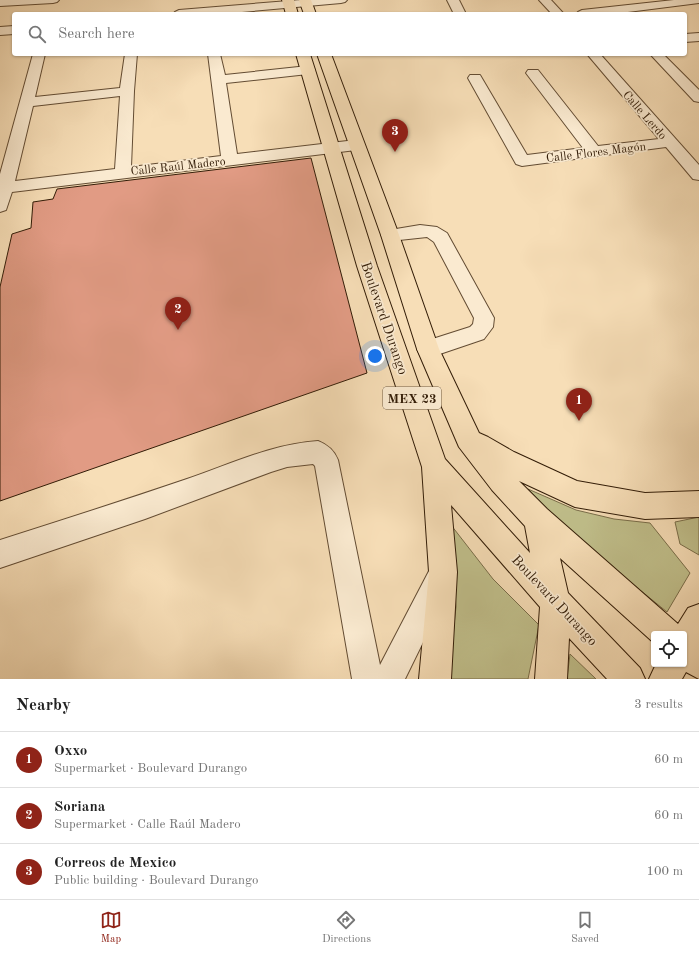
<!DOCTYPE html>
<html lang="en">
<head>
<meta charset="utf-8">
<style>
	body { margin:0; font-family:"Old Standard TT",serif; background:#f6f6f6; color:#222 }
	.controls { position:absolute; right:12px; bottom:12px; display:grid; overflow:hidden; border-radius:4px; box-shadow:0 1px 3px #0004 }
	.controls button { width:36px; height:36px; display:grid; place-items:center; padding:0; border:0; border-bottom:1px solid #e0e0e0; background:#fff; color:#222; font:20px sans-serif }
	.you { position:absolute; left:375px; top:356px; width:14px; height:14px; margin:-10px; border:3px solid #fff; border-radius:50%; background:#1a73e8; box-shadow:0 0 0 6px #1a73e833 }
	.badge { display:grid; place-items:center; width:26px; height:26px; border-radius:50%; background:#8f2418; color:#fff; font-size:13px; font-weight:700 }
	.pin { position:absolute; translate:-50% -33px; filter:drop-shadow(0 1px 2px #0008) }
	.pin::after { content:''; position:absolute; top:21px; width:14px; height:12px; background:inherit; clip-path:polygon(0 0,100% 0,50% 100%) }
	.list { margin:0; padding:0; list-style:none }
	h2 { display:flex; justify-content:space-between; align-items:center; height:52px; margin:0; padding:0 16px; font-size:17px }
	h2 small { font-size:13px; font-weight:400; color:#767676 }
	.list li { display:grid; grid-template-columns:26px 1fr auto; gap:12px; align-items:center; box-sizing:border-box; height:56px; padding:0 16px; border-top:1px solid #e0e0e0 }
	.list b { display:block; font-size:15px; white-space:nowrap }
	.list p { margin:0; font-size:13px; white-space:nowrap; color:#767676 }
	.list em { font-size:13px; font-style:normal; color:#767676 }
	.icon { flex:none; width:22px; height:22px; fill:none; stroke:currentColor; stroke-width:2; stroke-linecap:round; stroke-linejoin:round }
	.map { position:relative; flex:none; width:699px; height:679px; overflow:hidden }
	.search { position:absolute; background:#fff; box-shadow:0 1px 3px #0004; left:12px; right:12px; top:12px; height:44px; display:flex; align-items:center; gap:10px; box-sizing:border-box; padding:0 14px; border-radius:4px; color:#767676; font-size:15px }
	.sheet { height:220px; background:#fff }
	nav { display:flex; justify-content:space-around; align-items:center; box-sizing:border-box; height:56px; border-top:1px solid #e0e0e0; background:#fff; font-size:11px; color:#767676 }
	nav a { display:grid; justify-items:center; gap:2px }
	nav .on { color:#8f2418 }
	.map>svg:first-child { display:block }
	.green { fill:#c1c08c; stroke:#7a6e4a }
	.building { fill:#e19b84; stroke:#321c07 }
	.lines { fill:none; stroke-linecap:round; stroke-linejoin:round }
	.minor-casing { stroke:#634c33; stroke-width:2 }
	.major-casing { stroke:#321c07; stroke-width:2 }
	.minor { fill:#faead0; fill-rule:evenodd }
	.major { fill:#f7deb7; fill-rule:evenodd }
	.labels { text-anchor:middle; stroke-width:3.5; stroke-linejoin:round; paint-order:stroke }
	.far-street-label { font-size:12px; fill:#321c07; stroke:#faead0 }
	.shield { fill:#faead0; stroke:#6e5a43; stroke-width:1 }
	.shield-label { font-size:13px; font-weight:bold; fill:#321c07 }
	.street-label { font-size:14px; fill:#321c07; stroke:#faead0 }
</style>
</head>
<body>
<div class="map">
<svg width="699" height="679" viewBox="0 0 699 679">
	<rect width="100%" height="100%" fill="#f7deb7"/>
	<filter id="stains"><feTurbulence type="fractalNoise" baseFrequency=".005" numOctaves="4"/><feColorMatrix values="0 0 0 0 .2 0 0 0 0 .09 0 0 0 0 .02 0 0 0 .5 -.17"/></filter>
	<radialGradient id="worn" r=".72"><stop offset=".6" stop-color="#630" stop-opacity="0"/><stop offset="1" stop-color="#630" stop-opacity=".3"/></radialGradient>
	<g class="green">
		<path d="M 528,489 L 576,510 L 614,519 L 650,523 L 690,573 L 667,612 L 619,573 L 542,505 Z"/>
		<path d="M 699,517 L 699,555 L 680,544 L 675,522 Z"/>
		<path d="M 451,525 L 493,579 L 539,625 L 528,679 L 448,679 L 456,607 Z"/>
		<path d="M 570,654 L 596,679 L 567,679 Z"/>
	</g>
	<path class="building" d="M 311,158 L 367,373 L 0,501 L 0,287 L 12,234 L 31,228 L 33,202 L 53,199 L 57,189 Z"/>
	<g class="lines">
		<g class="minor-casing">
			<g id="minor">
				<path d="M 0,0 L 59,0 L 57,2 L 53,3 L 0,6 Z"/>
				<path d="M 301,0 L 347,0 L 345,2 L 341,3 L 219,14 L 173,14 L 175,12 L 179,10 Z"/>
				<path d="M 447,0 L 459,0 L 466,14 L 454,14 Z"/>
				<path d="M 539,0 L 551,0 L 564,14 L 552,14 Z"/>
				<path d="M 674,0 L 699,0 L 699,3 L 612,14 L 576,14 L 578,12 L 582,10 Z"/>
				<path d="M 14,26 L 14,34 L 0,35 L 0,27 Z"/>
				<path d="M 699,33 L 699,41 L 685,42 L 685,34 Z"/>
				<path d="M 33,54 L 45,54 L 35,97 L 120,88 L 125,54 L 137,54 L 134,91 L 131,167 L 221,156 L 208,54 L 220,54 L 225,75 L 308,66 L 313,67 L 315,70 L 313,73 L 308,74 L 226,83 L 237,154 L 356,140 L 361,142 L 364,145 L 361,148 L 356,150 L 12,192 L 6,210 L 0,212 L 0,174 ZM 120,96 L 115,169 L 15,181 L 33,106 Z"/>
				<path d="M 587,54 L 600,54 L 699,165 L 699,180 L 693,179 L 666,147 L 522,166 L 516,164 L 468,78 L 470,75 L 480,75 L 527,155 L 583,148 L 526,73 L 528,70 L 538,70 L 598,146 L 659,139 Z"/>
				<path d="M 650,54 L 663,54 L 699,90 L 699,102 L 694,101 Z"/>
				<path d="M 420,225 L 437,227 L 447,233 L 494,318 L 493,327 L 484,339 L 428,358 L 420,355 L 417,349 L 420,343 L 470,327 L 473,324 L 474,318 L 434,242 L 427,237 L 390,241 L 384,239 L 381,235 L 384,231 Z"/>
				<path d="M 318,441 C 328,445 334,450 338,460 L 380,665 L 429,571 L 439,567 L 449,571 L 453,581 L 405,679 L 352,679 L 315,466 L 313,464 L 287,467 L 271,472 L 145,519 L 0,568 L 0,540 C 63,520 125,500 187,479 C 231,464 272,444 318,441 Z"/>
			</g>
		</g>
		<g class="major-casing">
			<g id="major">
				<path d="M 282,0 L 294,0 L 298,14 L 286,14 Z"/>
				<path d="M 299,0 L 311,0 L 316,14 L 304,14 Z"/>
				<path d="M 296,54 L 310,54 L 377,266 L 445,459 L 530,553 L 525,526 L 492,490 L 459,447 L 417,349 L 381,235 L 317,54 L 331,54 L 399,235 L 439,349 L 479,433 L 488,437 L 514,452 L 577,481 L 645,493 L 699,491 L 699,517 L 645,519 L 575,507 L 519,481 L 547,509 L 678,624 L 688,608 L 699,604 L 699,679 L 686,672 L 682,679 L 649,679 L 656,664 L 684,664 L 684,634 L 654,634 L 654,643 L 560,558 L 568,593 L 640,668 L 645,679 L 607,679 L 569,638 L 567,679 L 535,679 L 540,607 L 451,505 L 457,572 L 451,679 L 419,679 L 429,572 L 422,467 L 357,266 Z"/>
			</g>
		</g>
		<use href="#minor" class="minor"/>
		<use href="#major" class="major"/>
	</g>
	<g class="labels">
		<g class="far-street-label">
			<text transform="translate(645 115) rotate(49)" y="4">Calle Lerdo</text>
			<text transform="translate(596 152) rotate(-7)" y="4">Calle Flores Magón</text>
			<text transform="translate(178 166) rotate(-6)" y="4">Calle Raúl Madero</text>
		</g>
		<rect class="shield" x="383" y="387" width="58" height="22" rx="3"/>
		<g class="shield-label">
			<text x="412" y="403">MEX 23</text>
		</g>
		<g class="street-label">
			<text transform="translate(385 318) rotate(71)" y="5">Boulevard Durango</text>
			<text transform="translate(555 600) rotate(47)" y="5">Boulevard Durango</text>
		</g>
	</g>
	<rect width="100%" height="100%" filter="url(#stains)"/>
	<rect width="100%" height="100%" fill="url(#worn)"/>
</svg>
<div class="controls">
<button><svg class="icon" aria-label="locate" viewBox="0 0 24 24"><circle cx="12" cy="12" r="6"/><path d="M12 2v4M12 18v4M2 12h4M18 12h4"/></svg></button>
</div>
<div class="you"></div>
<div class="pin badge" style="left:579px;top:421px">1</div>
<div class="pin badge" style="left:178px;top:330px">2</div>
<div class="pin badge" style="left:395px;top:152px">3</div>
<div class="search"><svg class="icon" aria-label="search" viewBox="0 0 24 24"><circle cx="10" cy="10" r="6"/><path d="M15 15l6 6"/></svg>Search here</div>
</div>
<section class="sheet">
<h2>Nearby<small>3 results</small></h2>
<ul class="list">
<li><span class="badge">1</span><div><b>Oxxo</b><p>Supermarket · Boulevard Durango</p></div><em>60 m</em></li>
<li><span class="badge">2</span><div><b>Soriana</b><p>Supermarket · Calle Raúl Madero</p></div><em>60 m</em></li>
<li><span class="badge">3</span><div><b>Correos de Mexico</b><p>Public building · Boulevard Durango</p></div><em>100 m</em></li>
</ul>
</section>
<nav>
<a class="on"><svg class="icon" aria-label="map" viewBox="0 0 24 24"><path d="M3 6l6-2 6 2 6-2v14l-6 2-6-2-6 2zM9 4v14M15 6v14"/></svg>Map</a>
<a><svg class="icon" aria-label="directions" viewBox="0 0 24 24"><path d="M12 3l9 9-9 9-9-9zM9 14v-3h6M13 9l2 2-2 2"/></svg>Directions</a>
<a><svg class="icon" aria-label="saved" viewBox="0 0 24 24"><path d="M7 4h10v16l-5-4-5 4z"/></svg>Saved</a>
</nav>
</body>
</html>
